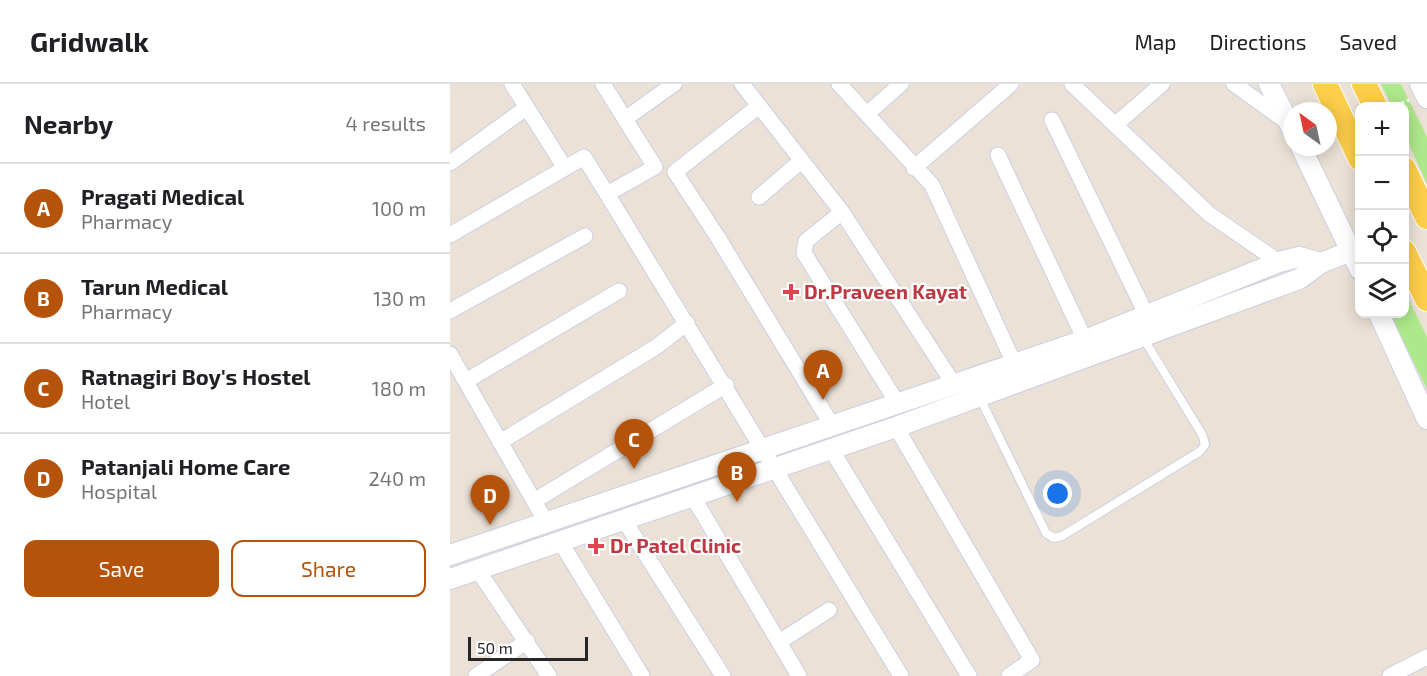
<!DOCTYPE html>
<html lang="en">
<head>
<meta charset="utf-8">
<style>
	body { margin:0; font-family:"Exo 2",sans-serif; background:#f6f6f6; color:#202124 }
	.controls { position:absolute; right:18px; top:18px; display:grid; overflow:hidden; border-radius:12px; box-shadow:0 3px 15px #0003 }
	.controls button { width:54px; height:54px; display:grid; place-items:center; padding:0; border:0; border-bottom:2px solid #e0e0e0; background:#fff; color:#202124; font:30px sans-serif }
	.compass { position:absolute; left:833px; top:18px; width:54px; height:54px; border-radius:50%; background:#fff; box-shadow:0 3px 15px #0003; rotate:327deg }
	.scale { position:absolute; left:18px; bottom:15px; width:120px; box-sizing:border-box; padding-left:6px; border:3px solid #272727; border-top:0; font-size:16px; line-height:21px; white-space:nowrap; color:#272727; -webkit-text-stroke:4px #fff; paint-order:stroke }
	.you { position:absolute; left:608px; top:410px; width:21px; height:21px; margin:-15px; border:4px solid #fff; border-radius:50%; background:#1a73e8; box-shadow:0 0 0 9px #1a73e833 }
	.badge { display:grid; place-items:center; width:39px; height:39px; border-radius:50%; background:#b45309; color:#fff; font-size:20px; font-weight:700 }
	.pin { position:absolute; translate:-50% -50px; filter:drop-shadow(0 2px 3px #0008) }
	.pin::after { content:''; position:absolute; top:32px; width:21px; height:18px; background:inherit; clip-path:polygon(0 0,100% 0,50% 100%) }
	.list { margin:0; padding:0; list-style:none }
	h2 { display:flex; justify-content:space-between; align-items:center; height:78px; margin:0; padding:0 24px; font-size:26px }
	h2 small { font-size:20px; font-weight:400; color:#757577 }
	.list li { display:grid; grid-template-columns:39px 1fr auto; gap:18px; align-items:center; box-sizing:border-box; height:90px; padding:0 24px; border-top:2px solid #e0e0e0 }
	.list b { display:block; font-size:22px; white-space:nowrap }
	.list p { margin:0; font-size:20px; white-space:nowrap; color:#757577 }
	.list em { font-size:20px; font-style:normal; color:#757577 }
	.actions { display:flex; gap:12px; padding:18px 24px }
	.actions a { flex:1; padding:14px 0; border:2px solid #b45309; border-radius:12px; text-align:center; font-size:21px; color:#b45309 }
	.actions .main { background:#b45309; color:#fff }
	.icon { flex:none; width:33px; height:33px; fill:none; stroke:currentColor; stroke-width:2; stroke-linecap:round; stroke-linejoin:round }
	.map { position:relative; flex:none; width:977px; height:592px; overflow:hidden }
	header { display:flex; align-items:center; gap:36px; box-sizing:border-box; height:84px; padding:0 30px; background:#fff; border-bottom:2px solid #e0e0e0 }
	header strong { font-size:28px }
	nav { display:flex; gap:33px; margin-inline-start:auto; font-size:21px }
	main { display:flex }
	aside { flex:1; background:#fff }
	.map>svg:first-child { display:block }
	.green { fill:#aee88c }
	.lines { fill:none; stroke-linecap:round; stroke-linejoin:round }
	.service-casing { stroke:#cbd0e2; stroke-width:10 }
	.minor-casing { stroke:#cbd0e2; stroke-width:17 }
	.tertiary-casing { stroke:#cbd0e2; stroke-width:22 }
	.primary-casing { stroke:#fff; stroke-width:26 }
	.path { stroke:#fff; stroke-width:3; stroke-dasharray:4.5 3; stroke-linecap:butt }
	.service { stroke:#fff; stroke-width:8 }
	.minor { stroke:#fff; stroke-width:15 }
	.tertiary { stroke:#fff; stroke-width:20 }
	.primary { stroke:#fdce49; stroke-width:24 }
	.health-dot { fill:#e0444e; stroke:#fff; stroke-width:2 }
	.labels { text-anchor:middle; stroke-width:4.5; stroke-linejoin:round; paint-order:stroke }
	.health-label { font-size:20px; font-weight:bold; fill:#be3a42; stroke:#fff; text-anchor:start }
</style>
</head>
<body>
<header>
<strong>Gridwalk</strong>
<nav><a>Map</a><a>Directions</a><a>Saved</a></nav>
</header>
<main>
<aside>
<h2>Nearby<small>4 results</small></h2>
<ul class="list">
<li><span class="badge">A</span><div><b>Pragati Medical</b><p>Pharmacy</p></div><em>100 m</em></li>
<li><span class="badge">B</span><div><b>Tarun Medical</b><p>Pharmacy</p></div><em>130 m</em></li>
<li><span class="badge">C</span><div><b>Ratnagiri Boy's Hostel</b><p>Hotel</p></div><em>180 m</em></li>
<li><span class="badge">D</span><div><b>Patanjali Home Care</b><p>Hospital</p></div><em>240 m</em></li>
</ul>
<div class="actions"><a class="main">Save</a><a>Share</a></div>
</aside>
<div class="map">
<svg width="977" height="592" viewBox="0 0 977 592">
	<rect width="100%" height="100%" fill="#ebe1d6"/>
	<g class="green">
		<path d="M 931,0 L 951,0 L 977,53 L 977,100 L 955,51 L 954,22 L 942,22 Z"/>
		<path d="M 955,208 L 977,253 L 977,305 L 940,230 L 954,230 Z"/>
	</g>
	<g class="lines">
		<g class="service-casing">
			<path id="service" d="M 529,312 L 596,449 L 604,454 L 612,452 L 749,368 L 755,361 L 753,352 L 692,252"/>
		</g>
		<g class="minor-casing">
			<g id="minor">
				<path d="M 62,0 L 115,84"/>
				<path d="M 153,0 L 205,83 L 157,110 L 451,592"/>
				<path d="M 292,0 L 392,128 L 505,302"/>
				<path d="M 389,0 L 482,101 L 564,279"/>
				<path d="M 622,0 L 759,130 L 829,178"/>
				<path d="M 784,0 L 837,38"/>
				<path d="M 309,22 L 225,88 L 267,152 L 383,343"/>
				<path d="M 417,30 L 451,0"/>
				<path d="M 175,35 L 224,0"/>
				<path d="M 602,36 L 697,232"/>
				<path d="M 665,41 L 712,0"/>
				<path d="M 548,71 L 635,256"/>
				<path d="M 0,79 L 76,24"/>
				<path d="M 464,84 L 561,0"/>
				<path d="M 309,113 L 351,77"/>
				<path d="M 392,128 L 356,157 L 354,169 L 448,320"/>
				<path d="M 0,151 L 134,73 L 157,110"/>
				<path d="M 0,227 L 135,152"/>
				<path d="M 0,270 L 96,438"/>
				<path d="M 16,297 L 169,207"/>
				<path d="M 446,343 L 582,576 L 559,592"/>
				<path d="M 50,358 L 206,263 L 237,239"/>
				<path d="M 381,365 L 519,592"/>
				<path d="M 243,413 L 349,592"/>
				<path d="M 84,417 L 276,301"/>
				<path d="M 174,436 L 273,592"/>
				<path d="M 110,457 L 192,592"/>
				<path d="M 27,485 L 99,592"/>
				<path d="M 329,558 L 379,526"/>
				<path d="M 26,592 L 77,557"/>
				<path d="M 940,592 L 977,573"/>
			</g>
		</g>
		<g class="tertiary-casing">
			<g id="tertiary">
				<path d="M 819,0 L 842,45"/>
				<path d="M 970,0 L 977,14"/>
				<path d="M 851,63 L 910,186"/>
				<path d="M 929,230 L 977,335"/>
				<path d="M 0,471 L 635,256 L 829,178 L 849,173 L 871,179"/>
				<path d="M 0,495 L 446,343 L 849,195 L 871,179 L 901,167"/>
			</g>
		</g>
		<g class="primary-casing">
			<g id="primary">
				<path d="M 875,0 L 910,74"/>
				<path d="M 914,0 L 925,22"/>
				<path d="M 954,85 L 977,133"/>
				<path d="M 954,168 L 977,215"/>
			</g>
		</g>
		<path class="path" d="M 950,20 L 959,16"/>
		<use href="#service" class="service"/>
		<use href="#minor" class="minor"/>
		<use href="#tertiary" class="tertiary"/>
		<use href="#primary" class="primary"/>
	</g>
	<g class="health-dot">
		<path d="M338 199h6v6h6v6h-6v6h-6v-6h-6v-6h6z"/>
		<path d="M143 453h6v6h6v6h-6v6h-6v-6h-6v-6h6z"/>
	</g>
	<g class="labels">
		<g class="health-label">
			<text x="354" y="215">Dr.Praveen Kayat</text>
			<text x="160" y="469">Dr Patel Clinic</text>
		</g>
	</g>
</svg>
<div class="controls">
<button>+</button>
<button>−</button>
<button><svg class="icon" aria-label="locate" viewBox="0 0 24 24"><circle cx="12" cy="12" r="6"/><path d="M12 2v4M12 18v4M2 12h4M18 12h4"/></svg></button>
<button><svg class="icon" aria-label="layers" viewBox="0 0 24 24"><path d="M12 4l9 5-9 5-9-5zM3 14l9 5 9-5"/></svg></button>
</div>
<svg class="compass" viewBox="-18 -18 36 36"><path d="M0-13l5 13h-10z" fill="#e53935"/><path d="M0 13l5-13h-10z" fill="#757577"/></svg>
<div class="scale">50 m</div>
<div class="you"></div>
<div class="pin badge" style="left:373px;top:316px">A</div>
<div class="pin badge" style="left:287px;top:418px">B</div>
<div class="pin badge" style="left:184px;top:385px">C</div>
<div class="pin badge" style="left:40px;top:441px">D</div>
</div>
</main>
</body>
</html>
